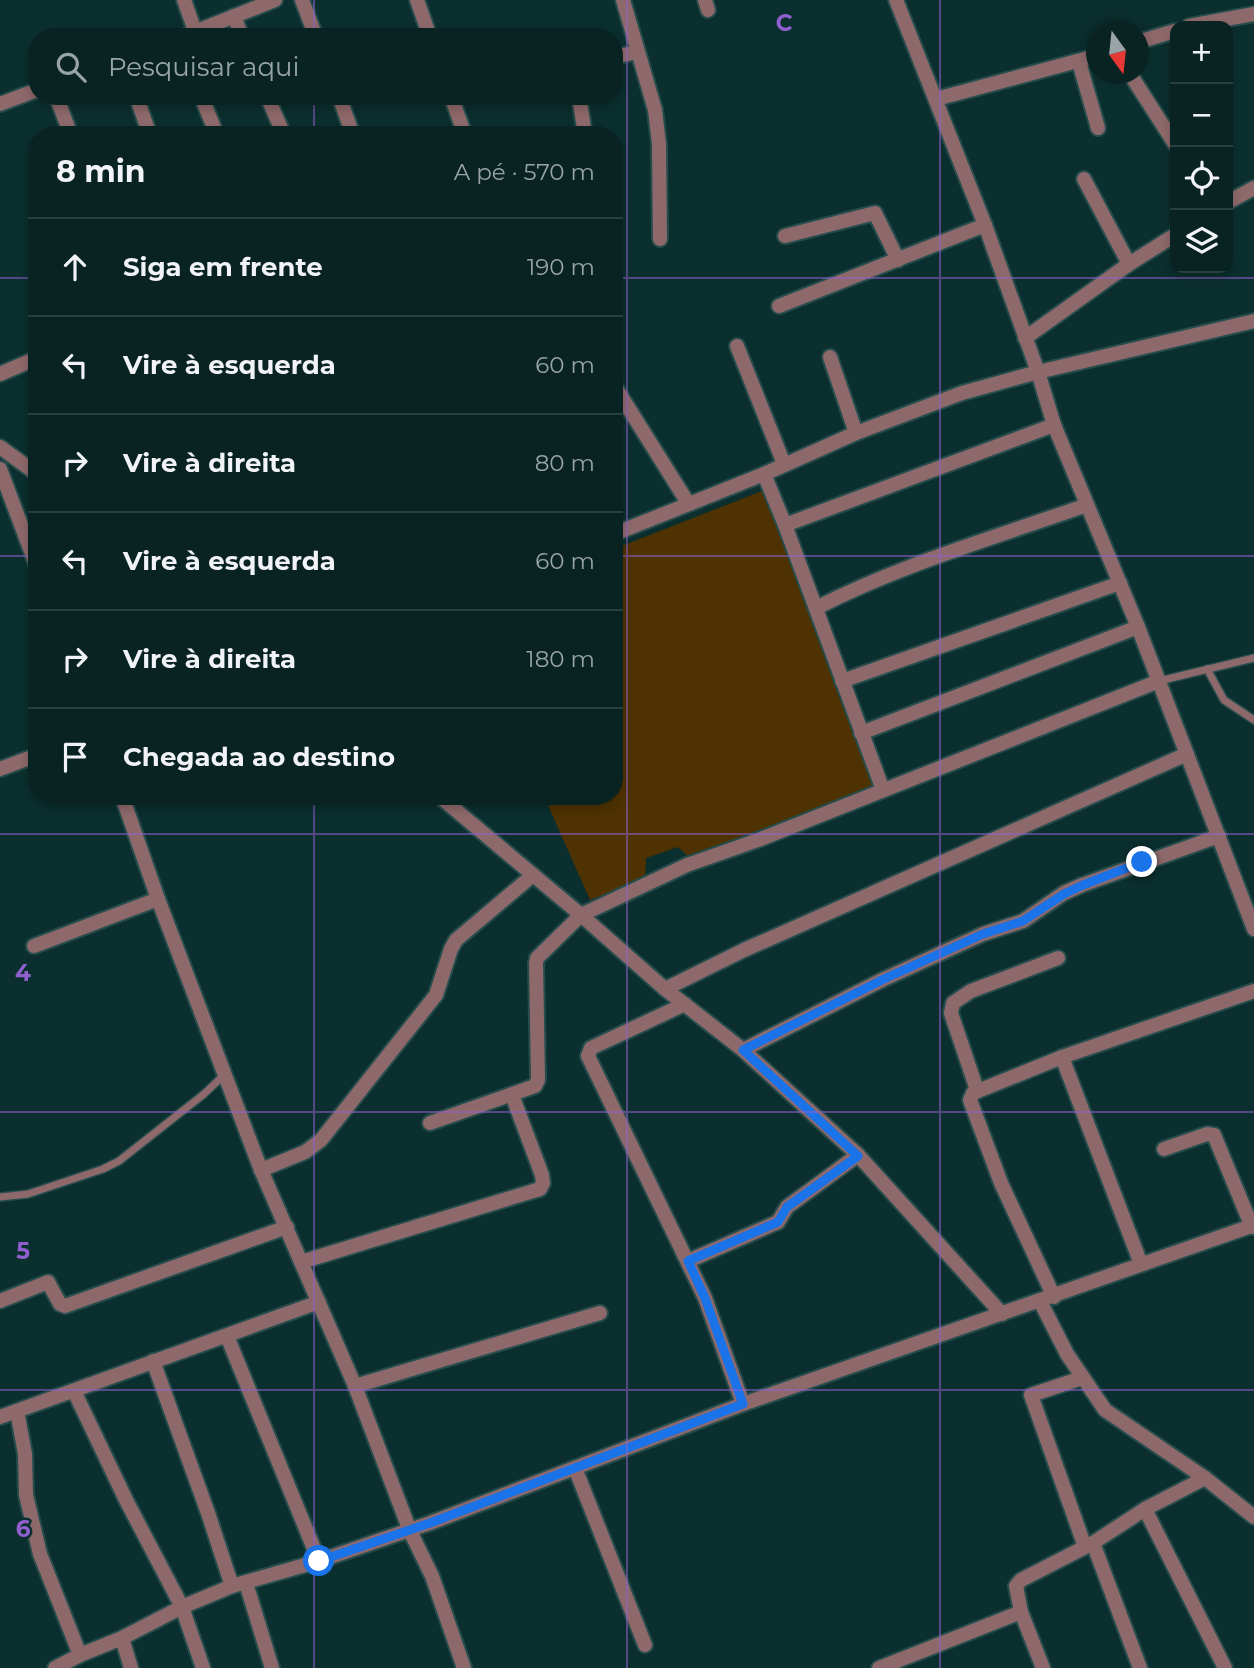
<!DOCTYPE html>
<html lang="pt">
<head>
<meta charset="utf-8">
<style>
	body { margin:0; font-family:Montserrat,sans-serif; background:#112b2a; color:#f1f3f6 }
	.controls { position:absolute; right:21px; top:21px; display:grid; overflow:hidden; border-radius:14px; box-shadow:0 4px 10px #0003 }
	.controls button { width:63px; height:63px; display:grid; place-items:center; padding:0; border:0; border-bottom:2px solid #294040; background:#082322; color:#f1f3f6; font:35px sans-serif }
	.compass { position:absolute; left:1086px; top:21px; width:63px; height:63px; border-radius:50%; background:#082322; box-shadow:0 4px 10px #0003; rotate:165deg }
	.stop { position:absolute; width:21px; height:21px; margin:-16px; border:5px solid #1a73e8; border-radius:50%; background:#fff }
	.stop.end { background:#1a73e8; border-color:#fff; box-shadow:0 2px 7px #0008 }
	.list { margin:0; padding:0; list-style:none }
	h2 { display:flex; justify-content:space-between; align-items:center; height:91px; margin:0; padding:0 28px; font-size:30px }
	h2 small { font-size:23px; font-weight:400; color:#98a4a5 }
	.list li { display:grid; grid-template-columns:46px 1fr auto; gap:21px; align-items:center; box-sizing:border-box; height:98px; padding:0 28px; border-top:2px solid #294040 }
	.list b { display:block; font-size:26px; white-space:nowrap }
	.list em { font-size:23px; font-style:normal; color:#98a4a5 }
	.icon { flex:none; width:38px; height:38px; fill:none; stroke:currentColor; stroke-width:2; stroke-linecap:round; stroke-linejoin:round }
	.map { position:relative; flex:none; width:1254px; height:1668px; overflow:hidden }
	.search { position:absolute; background:#082322; box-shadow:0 4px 10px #0003; left:28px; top:28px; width:595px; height:77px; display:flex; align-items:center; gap:18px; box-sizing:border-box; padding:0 24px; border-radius:28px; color:#98a4a5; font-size:26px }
	.panel { position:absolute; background:#082322; box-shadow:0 4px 10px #0003; left:28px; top:126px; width:595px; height:679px; border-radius:28px }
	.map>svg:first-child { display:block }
	.green { fill:#4e3201 }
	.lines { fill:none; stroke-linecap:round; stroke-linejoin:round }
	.service-casing { stroke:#264c4b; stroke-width:10 }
	.minor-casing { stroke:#264c4b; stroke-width:18 }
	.service { stroke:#8e696b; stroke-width:7 }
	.minor { stroke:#8e696b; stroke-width:14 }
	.route { stroke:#1a73e8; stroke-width:9 }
	.grid { fill:none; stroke:#8f60ce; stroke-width:2; stroke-opacity:0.55 }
	.grid-label { font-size:23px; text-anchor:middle; font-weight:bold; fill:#8f60ce; stroke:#0b2f2e; stroke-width:5; stroke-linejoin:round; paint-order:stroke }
</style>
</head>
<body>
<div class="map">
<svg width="1254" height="1668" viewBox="0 0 1254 1668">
	<rect width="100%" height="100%" fill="#0b2f2e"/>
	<path class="green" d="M 767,489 L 877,788 L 691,859 L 678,847 L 646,858 L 645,881 L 590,900 L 544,796 L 614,796 L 614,549 Z"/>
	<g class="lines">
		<g class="service-casing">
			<g id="service">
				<path d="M 1207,669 L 1224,700 L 1254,720"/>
				<path d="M 1159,681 L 1254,658"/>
				<path d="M 0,1197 L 28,1194 L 103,1169 L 119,1161 L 204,1094 L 225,1074"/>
			</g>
		</g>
		<g class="minor-casing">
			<g id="minor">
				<path d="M 184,0 L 195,31"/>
				<path d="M 302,0 L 316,37"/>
				<path d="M 417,0 L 430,37"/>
				<path d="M 623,0 L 655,110 L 659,144 L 660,239"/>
				<path d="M 705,0 L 708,10"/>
				<path d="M 896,0 L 985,225 L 1038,372 L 1054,425 L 1138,627 L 1254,929"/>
				<path d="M 234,16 L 242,37"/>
				<path d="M 1189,26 L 1254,14"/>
				<path d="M 182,37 L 275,0"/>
				<path d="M 1138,42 L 1175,31"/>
				<path d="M 614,57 L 637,52"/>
				<path d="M 1079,62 L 1098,128"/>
				<path d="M 1130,74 L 1175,144"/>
				<path d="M 56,96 L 71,135"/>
				<path d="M 136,96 L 150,135"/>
				<path d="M 201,96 L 217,135"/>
				<path d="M 267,96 L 284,135"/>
				<path d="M 339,96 L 353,135"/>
				<path d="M 451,96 L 465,135"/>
				<path d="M 579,96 L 585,135"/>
				<path d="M 936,99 L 1096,56"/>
				<path d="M 0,104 L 37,90"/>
				<path d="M 1084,179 L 1129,264"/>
				<path d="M 1228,202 L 1254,188"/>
				<path d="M 785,236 L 875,213 L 898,260"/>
				<path d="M 779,306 L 985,225"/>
				<path d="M 1025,338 L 1129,264 L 1175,235"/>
				<path d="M 737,346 L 784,464"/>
				<path d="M 830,357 L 856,433"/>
				<path d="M 0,374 L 37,358"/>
				<path d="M 614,385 L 688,503"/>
				<path d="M 0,447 L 37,474"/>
				<path d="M 0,469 L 37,567"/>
				<path d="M 764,474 L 785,525 L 883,790"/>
				<path d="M 785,525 L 1054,425"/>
				<path d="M 614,534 L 764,474 L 856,433 L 962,393 L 1038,372 L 1254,321"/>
				<path d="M 816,608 C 902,564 996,537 1087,505"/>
				<path d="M 842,681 L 1120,583"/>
				<path d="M 861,733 L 1138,627"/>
				<path d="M 0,769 L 37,755"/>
				<path d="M 122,796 L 158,899 L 261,1170 L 355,1386 L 410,1531 L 432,1576 L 464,1668"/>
				<path d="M 439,796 L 581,915 L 665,989 L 743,1050 L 858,1155 L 1002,1314"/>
				<path d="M 34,946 L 158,899"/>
				<path d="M 665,989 L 744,950 L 1187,754"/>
				<path d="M 685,1004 L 591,1048 L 588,1056 L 705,1298 L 743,1404"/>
				<path d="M 743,1050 L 884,979 L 983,934 L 1023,921 L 1064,893 L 1082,885 L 1219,836"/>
				<path d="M 1062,1057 L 1141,1264"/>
				<path d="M 977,1090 L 951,1013 L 953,1003 L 971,991 L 1058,958"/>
				<path d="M 430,1123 L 535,1086 L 538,1080 L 536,963 L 537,958 L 581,915 L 687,865 L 758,840 L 1159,681"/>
				<path d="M 1164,1149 L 1207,1134 L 1214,1135 L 1252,1227"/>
				<path d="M 261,1170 L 305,1152 L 321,1140 L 436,995 L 451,949 L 456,940 L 533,875"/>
				<path d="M 688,1261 L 778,1222 L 787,1207 L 858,1155"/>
				<path d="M 301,1262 L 540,1189 L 543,1183 L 542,1175 L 512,1095"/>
				<path d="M 1054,1297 L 1001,1183 L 970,1100 L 973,1093 L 1062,1057 L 1254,991"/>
				<path d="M 0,1301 L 48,1282 L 60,1304 L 65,1306 L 287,1227"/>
				<path d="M 1040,1301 L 1067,1354 L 1105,1410 L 1205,1478 L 1254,1517"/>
				<path d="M 227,1336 L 319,1561"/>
				<path d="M 153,1361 L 208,1513 L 232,1586"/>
				<path d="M 1082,1378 L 1031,1395 L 1085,1547"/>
				<path d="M 355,1386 L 600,1313"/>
				<path d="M 74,1391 L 126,1500 L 182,1607 L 203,1668"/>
				<path d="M 17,1411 L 25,1454 L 26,1495 L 40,1554 L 80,1655"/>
				<path d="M 0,1417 L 319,1302"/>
				<path d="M 575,1468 L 645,1645"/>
				<path d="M 1145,1509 L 1225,1668"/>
				<path d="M 1093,1543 L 1140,1668"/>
				<path d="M 246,1583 L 272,1668"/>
				<path d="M 122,1638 L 131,1668"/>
				<path d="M 55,1668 L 80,1655 L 122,1638 L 182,1607 L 232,1586 L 319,1561 L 430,1523 L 743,1404 L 1254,1225"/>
				<path d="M 879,1668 L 1021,1612"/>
				<path d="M 1043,1668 L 1021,1612 L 1016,1586 L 1021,1580 L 1093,1543 L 1145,1509 L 1205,1478"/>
			</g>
		</g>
		<use href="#service" class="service"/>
		<use href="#minor" class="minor"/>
	</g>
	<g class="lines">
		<path class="route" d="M 319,1561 L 430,1523 L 743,1404 L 705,1298 L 688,1261 L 778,1222 L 787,1207 L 858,1156 L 743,1050 L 884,979 L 983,934 L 1023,921 L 1064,894 L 1083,885 L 1142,862"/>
	</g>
	<path class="grid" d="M 314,0 L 314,37M 627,0 L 627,1668M 940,0 L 940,1668M 314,96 L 314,135M 0,278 L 37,278M 614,278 L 1254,278M 0,556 L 37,556M 614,556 L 1254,556M 314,796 L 314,1668M 0,834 L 1254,834M 0,1112 L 1254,1112M 0,1390 L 1254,1390"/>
	<g class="grid-label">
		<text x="784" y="31">C</text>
		<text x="23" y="981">4</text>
		<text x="23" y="1259">5</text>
		<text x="23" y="1537">6</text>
	</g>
</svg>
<div class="controls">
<button>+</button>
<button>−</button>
<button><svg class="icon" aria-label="locate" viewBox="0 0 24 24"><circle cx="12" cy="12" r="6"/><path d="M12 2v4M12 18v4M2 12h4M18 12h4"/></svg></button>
<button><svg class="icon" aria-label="layers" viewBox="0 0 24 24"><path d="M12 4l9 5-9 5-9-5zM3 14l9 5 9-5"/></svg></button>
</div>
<svg class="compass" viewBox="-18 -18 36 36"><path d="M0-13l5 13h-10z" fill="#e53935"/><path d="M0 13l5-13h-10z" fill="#98a4a5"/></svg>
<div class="stop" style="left:319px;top:1561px"></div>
<div class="stop end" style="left:1142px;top:862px"></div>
<div class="search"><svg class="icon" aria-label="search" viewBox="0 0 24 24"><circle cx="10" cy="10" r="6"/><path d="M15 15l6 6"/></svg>Pesquisar aqui</div>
<section class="panel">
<h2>8 min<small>A pé · 570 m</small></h2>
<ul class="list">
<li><svg class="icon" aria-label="ahead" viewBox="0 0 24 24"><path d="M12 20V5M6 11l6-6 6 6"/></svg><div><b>Siga em frente</b></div><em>190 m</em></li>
<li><svg class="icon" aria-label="left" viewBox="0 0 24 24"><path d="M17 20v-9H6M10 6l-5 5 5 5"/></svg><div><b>Vire à esquerda</b></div><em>60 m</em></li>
<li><svg class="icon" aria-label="right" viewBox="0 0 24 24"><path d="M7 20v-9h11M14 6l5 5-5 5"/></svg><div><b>Vire à direita</b></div><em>80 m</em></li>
<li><svg class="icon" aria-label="left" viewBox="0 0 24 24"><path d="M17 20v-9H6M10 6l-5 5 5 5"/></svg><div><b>Vire à esquerda</b></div><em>60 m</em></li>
<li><svg class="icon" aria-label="right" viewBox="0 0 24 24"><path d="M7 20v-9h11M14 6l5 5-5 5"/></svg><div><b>Vire à direita</b></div><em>180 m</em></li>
<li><svg class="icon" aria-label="arrive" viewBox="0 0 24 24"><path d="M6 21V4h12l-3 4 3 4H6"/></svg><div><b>Chegada ao destino</b></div></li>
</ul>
</section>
</div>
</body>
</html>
